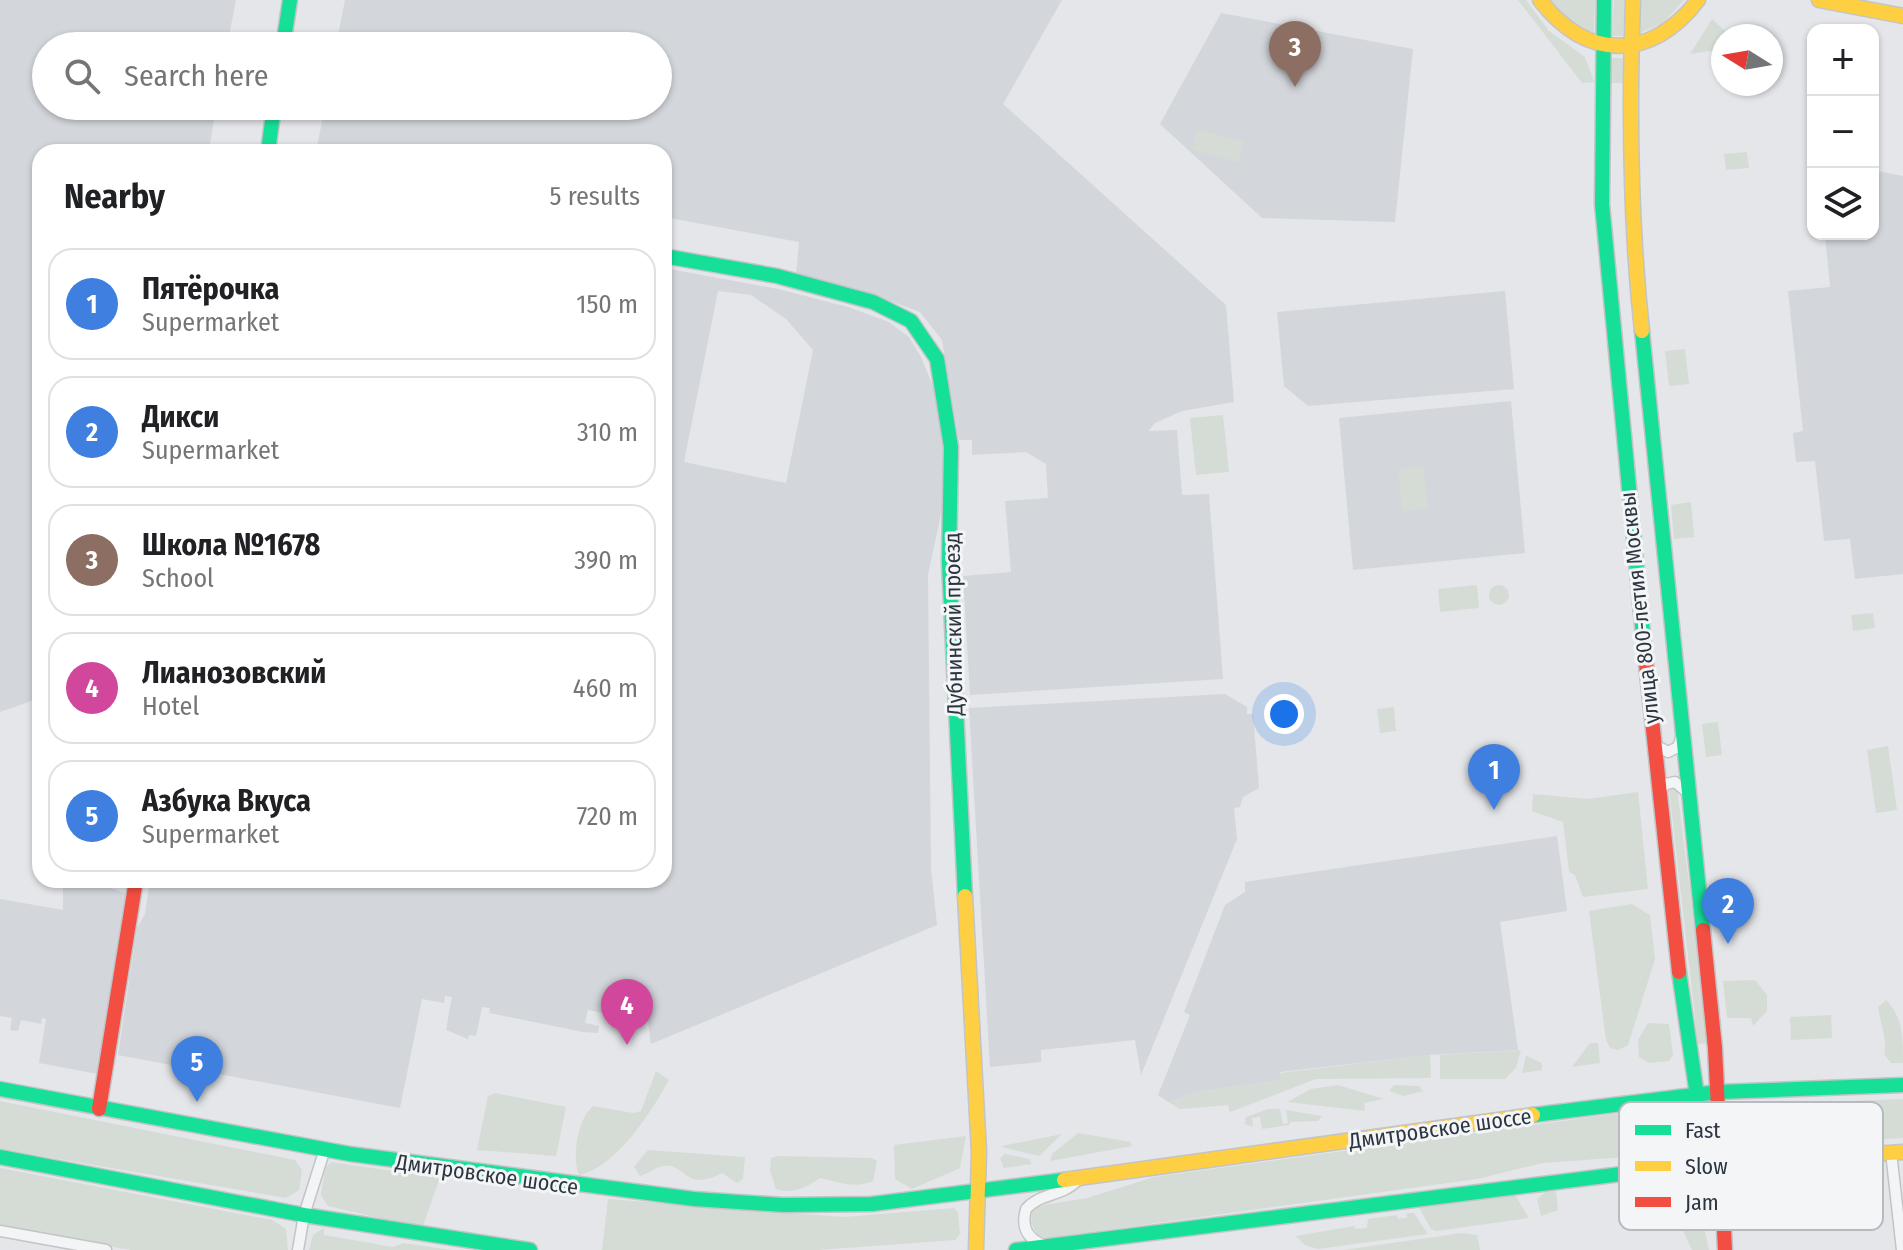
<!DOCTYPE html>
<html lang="en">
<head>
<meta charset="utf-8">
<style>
	body { margin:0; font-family:"Fira Sans Condensed",sans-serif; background:#f6f6f6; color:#202124 }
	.controls { position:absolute; right:24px; top:24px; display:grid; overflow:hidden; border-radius:16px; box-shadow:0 2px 6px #0004 }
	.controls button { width:72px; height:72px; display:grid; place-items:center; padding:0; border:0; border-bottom:2px solid #e0e0e0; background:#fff; color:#202124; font:40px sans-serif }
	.compass { position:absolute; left:1711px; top:24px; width:72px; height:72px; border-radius:50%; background:#fff; box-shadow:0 2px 6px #0004; rotate:281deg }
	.you { position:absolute; left:1284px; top:714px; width:28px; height:28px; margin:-20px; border:6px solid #fff; border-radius:50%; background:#1a73e8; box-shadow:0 0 0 12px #1a73e833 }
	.badge { display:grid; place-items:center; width:52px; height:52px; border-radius:50%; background:#6c737b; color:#fff; font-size:26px; font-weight:700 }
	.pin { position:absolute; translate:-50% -66px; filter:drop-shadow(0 2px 4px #0008) }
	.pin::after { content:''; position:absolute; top:42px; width:28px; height:24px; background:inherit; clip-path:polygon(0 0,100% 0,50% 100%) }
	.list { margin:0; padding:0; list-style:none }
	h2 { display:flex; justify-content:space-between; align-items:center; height:104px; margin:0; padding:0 32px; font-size:34px }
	h2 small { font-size:26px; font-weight:400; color:#757577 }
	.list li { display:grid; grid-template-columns:52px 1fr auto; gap:24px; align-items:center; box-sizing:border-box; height:112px; margin:0 16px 16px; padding:0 16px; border:2px solid #e0e0e0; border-radius:24px }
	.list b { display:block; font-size:30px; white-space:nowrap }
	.list p { margin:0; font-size:26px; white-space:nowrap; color:#757577 }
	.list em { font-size:26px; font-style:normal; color:#757577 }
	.icon { flex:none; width:44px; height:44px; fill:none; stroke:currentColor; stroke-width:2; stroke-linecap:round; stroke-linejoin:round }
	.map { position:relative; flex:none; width:1903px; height:1250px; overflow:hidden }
	.search { position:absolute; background:#fff; box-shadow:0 2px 6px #0004; left:32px; top:32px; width:640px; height:88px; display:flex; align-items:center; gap:20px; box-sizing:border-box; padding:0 28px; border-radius:44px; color:#757577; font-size:30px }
	.panel { position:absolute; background:#fff; box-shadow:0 2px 6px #0004; left:32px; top:144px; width:640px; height:744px; border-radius:24px }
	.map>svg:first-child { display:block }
	.built { fill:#d3d6db; fill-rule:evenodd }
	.green { fill:#d5dcd5 }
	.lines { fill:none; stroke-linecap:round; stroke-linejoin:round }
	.street-casing { stroke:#c2c4c7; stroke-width:13 }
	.fast-casing { stroke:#c2c4c7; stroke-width:17 }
	.slow-casing { stroke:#c2c4c7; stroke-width:17 }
	.jam-casing { stroke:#c2c4c7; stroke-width:17 }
	.street { stroke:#f3f4f5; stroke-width:10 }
	.fast { stroke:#16e098; stroke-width:14 }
	.slow { stroke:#ffcf43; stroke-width:14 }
	.jam { stroke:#f24e42; stroke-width:14 }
	.labels { text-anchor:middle; stroke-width:6; stroke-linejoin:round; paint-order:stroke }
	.street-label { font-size:22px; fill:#2c3540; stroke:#f3f5f7 }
	.key { fill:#f3f5f7; stroke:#b7bbc0; stroke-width:2 }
	.key-label { font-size:22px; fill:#2c3540 }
</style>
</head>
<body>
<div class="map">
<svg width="1903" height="1250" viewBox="0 0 1903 1250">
	<rect width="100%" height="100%" fill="#e4e6e9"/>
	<g class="built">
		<path d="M 0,0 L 236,0 L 227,46 L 46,46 L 46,106 L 216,106 L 209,152 L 40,152 L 40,698 L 0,712 Z"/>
		<path d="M 345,0 L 1062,0 L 1003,104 L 1226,305 L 1234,402 L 1182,411 L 1155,423 L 1148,431 L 1177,430 L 1182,495 L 1209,494 L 1223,679 L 970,695 L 963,576 L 1011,572 L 1005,501 L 1048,498 L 1046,464 L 1026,452 L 972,455 L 972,440 L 959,440 L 942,340 L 920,312 L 858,289 L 796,275 L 799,242 L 664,217 L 664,152 L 316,152 L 325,106 L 658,106 L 658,46 L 336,46 Z"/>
		<path d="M 1221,13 L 1413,49 L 1395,222 L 1262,218 L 1160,124 Z"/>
		<path d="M 1873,170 L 1903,176 L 1903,574 L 1855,579 L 1850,539 L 1824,541 L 1815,461 L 1796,462 L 1793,433 L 1803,431 L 1788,291 L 1830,287 L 1825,234 L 1873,234 Z"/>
		<path d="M 664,268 L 778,289 L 848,307 L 889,322 L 909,337 L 921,357 L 937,396 L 945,462 L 942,509 L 928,575 L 931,868 L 937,925 L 651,1044 L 648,1022 L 588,1010 L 585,1023 L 599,1026 L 598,1033 L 583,1032 L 489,1013 L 490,1008 L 482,1007 L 476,1036 L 469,1035 L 468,1039 L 446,1030 L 452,997 L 445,996 L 444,1003 L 422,999 L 400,1108 L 118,1055 L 137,928 L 145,914 L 150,880 L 664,880 ZM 718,291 L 751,295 L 786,319 L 813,350 L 786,483 L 684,462 Z"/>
		<path d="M 1505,291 L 1514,389 L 1308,406 L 1284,386 L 1277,312 Z"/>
		<path d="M 1511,401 L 1525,553 L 1353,570 L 1339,418 Z"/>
		<path d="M 1225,694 L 1247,707 L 1247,714 L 1253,714 L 1259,788 L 1243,797 L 1240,807 L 1234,808 L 1237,839 L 1141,1075 L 1135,1040 L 1041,1050 L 1041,1062 L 990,1067 L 969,708 Z"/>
		<path d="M 1557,836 L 1567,911 L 1500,922 L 1518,1050 L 1430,1055 L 1280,1072 L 1281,1080 L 1196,1092 L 1168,1102 L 1158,1095 L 1190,1015 L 1184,1012 L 1225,905 L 1245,892 L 1245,882 Z"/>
		<path d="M 63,887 L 108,887 L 128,894 L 98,1074 L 39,1063 L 46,1019 L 42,1018 L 41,1024 L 21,1020 L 18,1031 L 10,1030 L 12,1018 L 0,1016 L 0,899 L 63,910 Z"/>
	</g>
	<g class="green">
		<path d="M 1518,0 L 1526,0 L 1549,31 L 1585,57 L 1594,82 L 1582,83 Z"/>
		<path d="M 1549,0 L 1595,0 L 1594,33 L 1563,17 Z"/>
		<path d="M 1614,0 L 1625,0 L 1623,36 L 1612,36 Z"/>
		<path d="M 1640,0 L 1684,0 L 1663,23 L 1638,34 Z"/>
		<path d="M 1712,19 L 1725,31 L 1723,44 L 1717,45 L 1717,50 L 1690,54 Z"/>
		<path d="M 1611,58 L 1623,58 L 1624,83 L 1611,83 Z"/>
		<path d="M 1197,129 L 1244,142 L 1239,162 L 1192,150 Z"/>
		<path d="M 1747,152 L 1749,168 L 1726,170 L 1724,154 Z"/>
		<path d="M 1685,349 L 1689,384 L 1669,386 L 1665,351 Z"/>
		<path d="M 1223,415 L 1229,472 L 1196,475 L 1190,418 Z"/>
		<path d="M 1423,467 L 1428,508 L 1402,511 L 1398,469 Z"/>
		<path d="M 1691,502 L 1694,537 L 1674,539 L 1671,505 Z"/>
		<circle cx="1499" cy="595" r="10"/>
		<path d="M 1477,585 L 1479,608 L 1440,612 L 1438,589 Z"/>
		<path d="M 1873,613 L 1875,628 L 1853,631 L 1851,615 Z"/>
		<path d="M 1394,707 L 1396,731 L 1380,733 L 1377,709 Z"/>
		<path d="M 1718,722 L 1722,755 L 1706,757 L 1702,724 Z"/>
		<path d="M 1888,746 L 1897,810 L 1876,813 L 1867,750 Z"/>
		<path d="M 1677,788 L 1709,1043 L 1698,1044 L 1669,789 Z"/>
		<path d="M 1638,792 L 1648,889 L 1583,897 L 1575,875 L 1569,872 L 1563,822 L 1532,811 L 1533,794 L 1587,799 Z"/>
		<path d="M 1632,904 L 1650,915 L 1655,959 L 1628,1045 L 1618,1050 L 1610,1048 L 1606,1040 L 1589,911 Z"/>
		<path d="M 1755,980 L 1767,995 L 1767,1011 L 1753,1026 L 1751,1018 L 1727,1018 L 1723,981 Z"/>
		<path d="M 1886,1000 C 1903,1017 1903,1039 1903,1063 L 1891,1063 L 1884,1054 C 1888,1040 1880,1023 1878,1007 Z"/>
		<path d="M 1831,1015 L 1832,1038 L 1791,1040 L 1790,1017 Z"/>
		<path d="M 1648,1023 L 1669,1024 L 1673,1055 L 1669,1061 L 1649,1063 L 1639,1057 L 1638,1040 Z"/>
		<path d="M 1590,1043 L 1598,1043 L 1600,1063 L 1572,1067 Z"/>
		<path d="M 1521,1050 L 1516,1068 L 1505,1079 L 1440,1079 L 1440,1055 Z"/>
		<path d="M 1430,1055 L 1431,1078 L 1316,1079 L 1230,1112 L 1228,1105 L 1180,1109 L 1168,1102 L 1196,1092 L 1280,1080 L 1280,1073 Z"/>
		<path d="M 1526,1056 L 1542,1063 L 1542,1070 L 1522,1073 Z"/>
		<path d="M 656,1071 L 669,1080 C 651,1112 617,1167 579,1175 C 572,1157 577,1119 593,1106 L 633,1113 L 641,1111 Z"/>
		<path d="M 1338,1085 L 1384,1099 L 1364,1103 L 1365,1111 L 1287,1102 L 1311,1089 Z"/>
		<path d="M 1394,1085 L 1419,1086 L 1423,1091 L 1404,1096 L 1389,1091 Z"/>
		<path d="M 495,1093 L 566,1107 L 556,1156 L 477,1150 L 488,1096 Z"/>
		<path d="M 1903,1099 L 1903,1138 L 1742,1147 L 1737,1105 Z"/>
		<path d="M 0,1101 L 295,1160 L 302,1170 L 299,1190 L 286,1198 L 0,1149 Z"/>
		<path d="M 1665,1107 L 1670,1152 L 1667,1154 L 1543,1163 L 1477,1179 L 1047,1238 L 1037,1234 L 1031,1223 L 1032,1212 L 1038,1206 L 1087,1198 L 1154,1177 Z"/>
		<path d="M 1268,1109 L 1280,1109 L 1283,1124 L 1288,1123 L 1286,1110 L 1322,1116 L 1318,1121 L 1290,1122 L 1290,1125 L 1262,1129 L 1260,1117 L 1252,1118 L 1253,1127 L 1245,1124 L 1246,1117 Z"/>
		<path d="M 1078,1133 L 1131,1142 L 1132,1146 L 1050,1161 L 1052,1154 Z"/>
		<path d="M 1062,1134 L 1039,1156 L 1002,1147 L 1002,1146 Z"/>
		<path d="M 966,1136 L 960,1168 L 912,1189 L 895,1179 L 894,1145 Z"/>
		<path d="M 648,1150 L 745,1157 L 743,1179 L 737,1183 L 722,1173 C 684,1193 687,1163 663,1166 C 655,1167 648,1174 640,1176 L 634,1167 Z"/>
		<path d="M 1005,1154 L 1029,1159 L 1032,1164 L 1004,1168 L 1000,1158 Z"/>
		<path d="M 777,1156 L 871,1158 L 877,1161 L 873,1181 C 855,1189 838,1182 820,1178 C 807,1187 792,1195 776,1189 L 770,1171 L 771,1158 Z"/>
		<path d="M 331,1162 L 440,1178 L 422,1228 L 328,1206 L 321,1195 L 325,1169 Z"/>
		<path d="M 0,1168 L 272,1220 L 286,1229 L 288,1250 L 131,1250 L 0,1228 Z"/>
		<path d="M 1556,1191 L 1558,1210 L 1541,1216 L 1537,1199 L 1546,1192 Z"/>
		<path d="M 1515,1195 L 1529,1218 L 1436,1231 L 1431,1229 L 1417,1204 Z"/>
		<path d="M 608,1199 L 844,1217 L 954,1208 L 958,1212 L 960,1234 L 955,1240 L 818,1250 L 602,1250 Z"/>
		<path d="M 1407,1213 L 1414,1213 L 1428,1234 L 1318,1249 L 1305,1245 L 1296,1236 L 1354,1226 L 1355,1229 L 1367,1228 L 1368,1219 L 1397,1215 L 1398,1219 L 1407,1218 Z"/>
		<path d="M 1704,1227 L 1709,1250 L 1692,1250 L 1682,1229 Z"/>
		<path d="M 324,1228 L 324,1235 L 393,1247 L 403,1243 L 451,1250 L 309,1250 L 313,1235 Z"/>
		<path d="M 1461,1233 L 1477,1235 L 1480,1250 L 1344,1250 Z"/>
	</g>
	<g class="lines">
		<g class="street-casing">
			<g id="street">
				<path d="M 1653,744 L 1668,752 L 1678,747 L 1681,738"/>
				<path d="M 1659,792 L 1666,784 L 1675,782 L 1688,793"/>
				<path d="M 1891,1152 L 1902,1250"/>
				<path d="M 0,1231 L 106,1250"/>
				<path d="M 1044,1245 C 1027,1239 1021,1227 1026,1209 C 1041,1192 1063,1197 1079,1179"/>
				<path d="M 298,1250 L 304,1215 L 324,1152"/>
			</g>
		</g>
		<g class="fast-casing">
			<g id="fast">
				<path d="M 1604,0 L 1602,204 L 1644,645"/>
				<path d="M 283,46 L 290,0"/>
				<path d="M 268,152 L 274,106"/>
				<path d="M 664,256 L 777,276 L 873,302 L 911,321 L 937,359 L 951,447 L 949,563 L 965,896"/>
				<path d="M 1642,331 L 1703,930"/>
				<path d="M 1679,972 L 1707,1164 L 1718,1200"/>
				<path d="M 0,1089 L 350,1154 L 694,1199 L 783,1205 L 872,1204 L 1064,1180"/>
				<path d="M 1533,1115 L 1718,1092 L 1903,1085"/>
				<path d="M 0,1157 L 304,1215 L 530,1250"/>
				<path d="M 1016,1250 L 1677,1167 L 1774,1161"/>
			</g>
		</g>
		<g class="slow-casing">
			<g id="slow">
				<path d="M 1540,0 C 1586,61 1652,61 1698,0"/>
				<path d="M 1633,0 C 1629,111 1630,221 1642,331"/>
				<path d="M 1819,0 L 1903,16"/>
				<path d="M 965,896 L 979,1152 L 976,1250"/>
				<path d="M 1774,1161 L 1903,1152"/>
				<path d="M 1064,1180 L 1533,1115"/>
			</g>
		</g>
		<g class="jam-casing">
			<g id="jam">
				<path d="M 1644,645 L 1679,972"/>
				<path d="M 1703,930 L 1715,1048 L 1725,1250"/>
				<path d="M 99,1109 L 136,880"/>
			</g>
		</g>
		<use href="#street" class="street"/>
		<use href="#fast" class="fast"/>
		<use href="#slow" class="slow"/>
		<use href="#jam" class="jam"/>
	</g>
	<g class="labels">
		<g class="street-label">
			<text transform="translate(1639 608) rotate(-96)" y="8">улица 800-летия Москвы</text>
			<text transform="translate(953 624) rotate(-91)" y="8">Дубнинский проезд</text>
			<text transform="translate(1440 1128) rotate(-8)" y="8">Дмитровское шоссе</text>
			<text transform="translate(487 1174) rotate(8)" y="8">Дмитровское шоссе</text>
		</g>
	</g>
	<rect x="1619" y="1102" width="264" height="128" rx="12" class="key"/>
	<rect x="1635" y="1125" width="36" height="10" fill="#16e098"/>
	<rect x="1635" y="1161" width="36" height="10" fill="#ffcf43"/>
	<rect x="1635" y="1197" width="36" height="10" fill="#f24e42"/>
	<g class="key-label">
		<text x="1685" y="1138">Fast</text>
		<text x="1685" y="1174">Slow</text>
		<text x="1685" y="1210">Jam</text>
	</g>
</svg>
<div class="controls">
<button>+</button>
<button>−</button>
<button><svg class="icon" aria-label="layers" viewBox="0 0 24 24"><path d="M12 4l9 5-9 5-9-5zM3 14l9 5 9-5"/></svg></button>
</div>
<svg class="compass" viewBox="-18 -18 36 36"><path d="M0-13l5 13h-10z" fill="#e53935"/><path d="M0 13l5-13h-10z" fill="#757577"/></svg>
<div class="you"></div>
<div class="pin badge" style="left:1494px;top:810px;background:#3f7fe0">1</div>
<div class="pin badge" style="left:1728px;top:944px;background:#3f7fe0">2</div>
<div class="pin badge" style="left:1295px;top:87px;background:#8d6e63">3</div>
<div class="pin badge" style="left:627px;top:1045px;background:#d1479c">4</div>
<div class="pin badge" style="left:197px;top:1102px;background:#3f7fe0">5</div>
<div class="search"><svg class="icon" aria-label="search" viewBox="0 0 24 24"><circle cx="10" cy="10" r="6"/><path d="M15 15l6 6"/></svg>Search here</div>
<section class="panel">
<h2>Nearby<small>5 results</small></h2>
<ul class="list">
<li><span class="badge" style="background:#3f7fe0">1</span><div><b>Пятёрочка</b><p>Supermarket</p></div><em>150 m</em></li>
<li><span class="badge" style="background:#3f7fe0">2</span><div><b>Дикси</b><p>Supermarket</p></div><em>310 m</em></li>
<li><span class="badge" style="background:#8d6e63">3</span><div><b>Школа №1678</b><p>School</p></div><em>390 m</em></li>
<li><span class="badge" style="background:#d1479c">4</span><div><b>Лианозовский</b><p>Hotel</p></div><em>460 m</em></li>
<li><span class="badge" style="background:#3f7fe0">5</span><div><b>Азбука Вкуса</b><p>Supermarket</p></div><em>720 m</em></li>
</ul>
</section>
</div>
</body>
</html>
